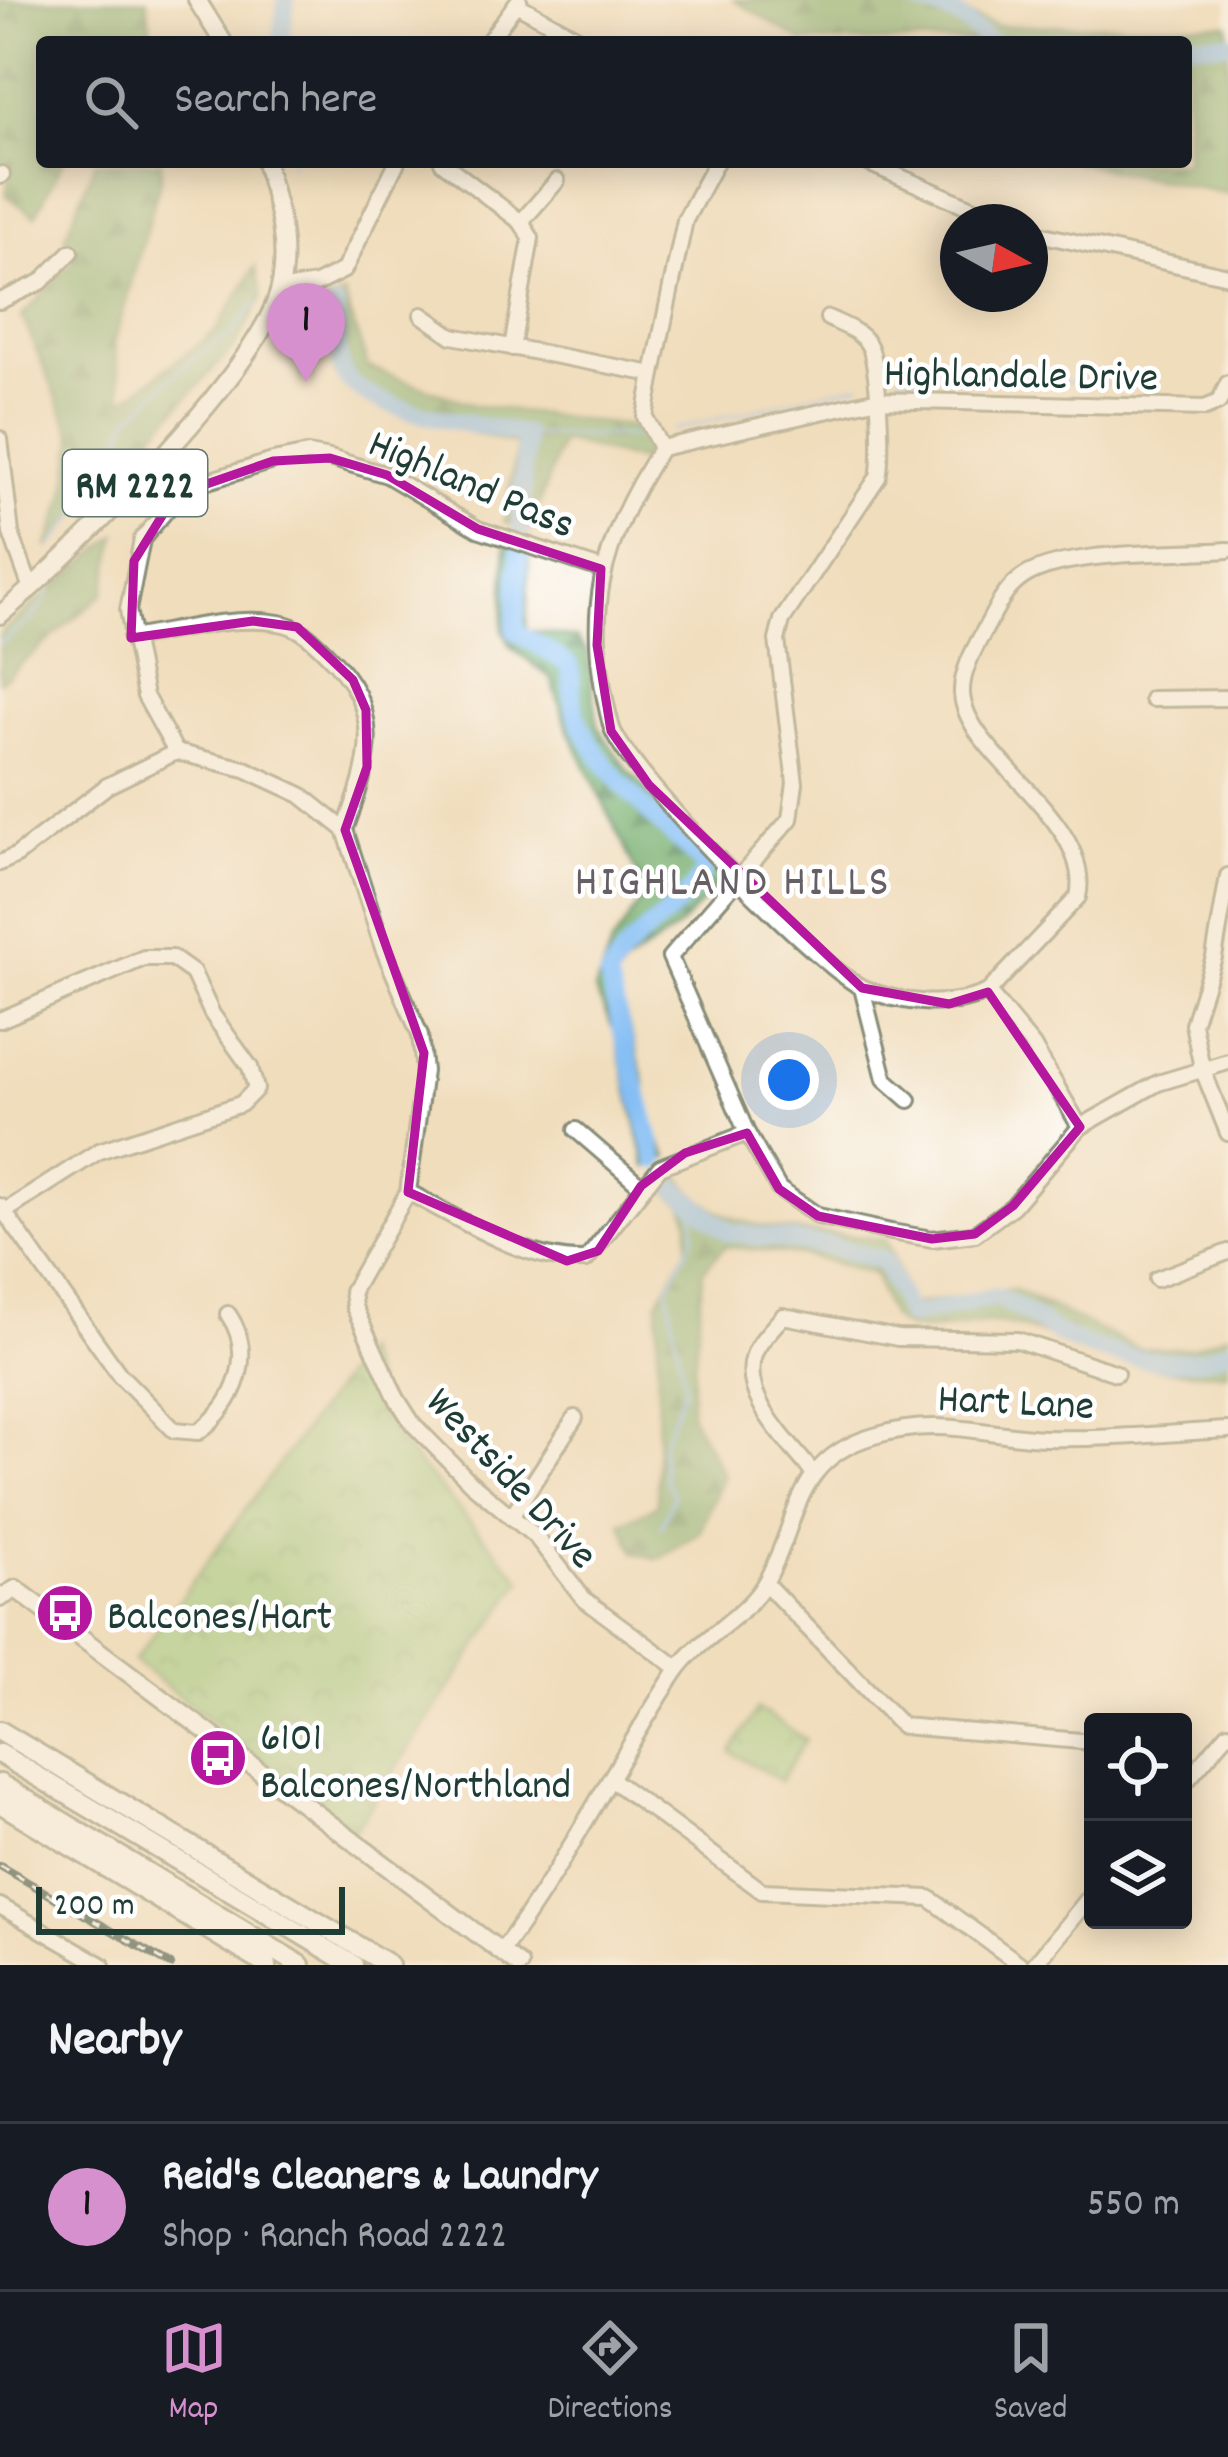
<!DOCTYPE html>
<html lang="en">
<head>
<meta charset="utf-8">
<style>
	body { margin:0; font-family:Dekko,sans-serif; background:#20242c; color:#f1f3f6 }
	.controls { position:absolute; right:36px; bottom:36px; display:grid; overflow:hidden; border-radius:12px; box-shadow:0 6px 30px #0003 }
	.controls button { width:108px; height:108px; display:grid; place-items:center; padding:0; border:0; border-bottom:3px solid #363941; background:#171b24; color:#f1f3f6; font:60px sans-serif }
	.compass { position:absolute; left:940px; top:204px; width:108px; height:108px; border-radius:50%; background:#171b24; box-shadow:0 6px 30px #0003; rotate:98deg }
	.scale { position:absolute; left:36px; bottom:30px; width:309px; box-sizing:border-box; padding-left:12px; border:6px solid #1f3d34; border-top:0; font-size:33px; line-height:42px; white-space:nowrap; color:#1f3d34; -webkit-text-stroke:9px #fff; paint-order:stroke }
	.you { position:absolute; left:789px; top:1080px; width:42px; height:42px; margin:-30px; border:9px solid #fff; border-radius:50%; background:#1a73e8; box-shadow:0 0 0 18px #1a73e833 }
	.badge { display:grid; place-items:center; width:78px; height:78px; border-radius:50%; background:#d690ce; color:#111; font-size:39px; font-weight:700 }
	.pin { position:absolute; translate:-50% -99px; filter:drop-shadow(0 3px 6px #0008) }
	.pin::after { content:''; position:absolute; top:63px; width:42px; height:36px; background:inherit; clip-path:polygon(0 0,100% 0,50% 100%) }
	.list { margin:0; padding:0; list-style:none }
	h2 { display:flex; justify-content:space-between; align-items:center; height:156px; margin:0; padding:0 48px; font-size:51px }
	h2 small { font-size:39px; font-weight:400; color:#9ea1a6 }
	.list li { display:grid; grid-template-columns:78px 1fr auto; gap:36px; align-items:center; box-sizing:border-box; height:168px; padding:0 48px; border-top:3px solid #363941 }
	.list b { display:block; font-size:45px; white-space:nowrap }
	.list p { margin:0; font-size:39px; white-space:nowrap; color:#9ea1a6 }
	.list em { font-size:39px; font-style:normal; color:#9ea1a6 }
	.icon { flex:none; width:66px; height:66px; fill:none; stroke:currentColor; stroke-width:2; stroke-linecap:round; stroke-linejoin:round }
	.map { position:relative; flex:none; width:1228px; height:1965px; overflow:hidden }
	.search { position:absolute; background:#171b24; box-shadow:0 6px 30px #0003; left:36px; right:36px; top:36px; height:132px; display:flex; align-items:center; gap:30px; box-sizing:border-box; padding:0 42px; border-radius:12px; color:#9ea1a6; font-size:45px }
	.sheet { height:324px; background:#171b24 }
	nav { display:flex; justify-content:space-around; align-items:center; box-sizing:border-box; height:168px; border-top:3px solid #363941; background:#171b24; font-size:33px; color:#9ea1a6 }
	nav a { display:grid; justify-items:center; gap:6px }
	nav .on { color:#d690ce }
	.map>svg:first-child { display:block }
	.forest { fill:url(#forest-firs); stroke:#4a7550; stroke-width:3 }
	.park { fill:url(#park-crowns); stroke:#598358; stroke-width:3 }
	.lines { fill:none; stroke-linecap:round; stroke-linejoin:round }
	.stream { stroke:#83bdf4; stroke-width:3 }
	.river { stroke:#83bdf4; stroke-width:18 }
	.minor-casing { stroke:#888d78; stroke-width:20 }
	.major-casing { stroke:#888d78; stroke-width:22 }
	.highway-casing { stroke:#888d78; stroke-width:24 }
	.minor { stroke:#fff; stroke-width:14 }
	.major { stroke:#fff; stroke-width:16 }
	.highway { stroke:#fff; stroke-width:18 }
	.rail-casing { stroke:#1f3d34; stroke-width:8 }
	.rail { stroke:#fff; stroke-width:3; stroke-dasharray:9; stroke-linecap:butt }
	.marked { fill:none; stroke:#b5179e; stroke-width:9; stroke-linejoin:round }
	.labels { text-anchor:middle; stroke-width:9; stroke-linejoin:round; paint-order:stroke }
	.shield { fill:#fff; stroke:#627771; stroke-width:3 }
	.shield-label { font-size:39px; font-weight:bold; fill:#1f3d34 }
	.street-label { font-size:42px; fill:#1f3d34; stroke:#fff }
	.poi-label { font-size:42px; fill:#1f3d34; stroke:#fff; text-anchor:start }
	.neighbourhood-label { font-size:45px; letter-spacing:3px; fill:#666065; stroke:#fff }
</style>
</head>
<body>
<div class="map">
<svg width="1228" height="1965" viewBox="0 0 1228 1965">
	<defs>
		<pattern id="forest-firs" width="22" height="20" patternUnits="userSpaceOnUse" patternTransform="scale(3)"><rect width="22" height="20" fill="#76ad6c"/><path d="M5 1l3.5 6h-7zM16 11l3.5 6h-7z" fill="#608e5a"/></pattern>
		<pattern id="park-crowns" width="20" height="18" patternUnits="userSpaceOnUse" patternTransform="scale(3)"><rect width="20" height="18" fill="#93c97c"/><path d="M2 6a3 3 0 1 1 6 0M12 15a3 3 0 1 1 6 0" fill="none" stroke="#77a466"/></pattern>
	</defs>
	<rect width="100%" height="100%" fill="#fff"/>
	<filter id="ink" filterUnits="userSpaceOnUse"><feTurbulence type="fractalNoise" baseFrequency=".00833" numOctaves="2"/><feDisplacementMap in="SourceGraphic" scale="24" xChannelSelector="R" yChannelSelector="G"/><feConvolveMatrix kernelMatrix="1 2 1 2 8 2 1 2 1" color-interpolation-filters="sRGB"/></filter>
	<filter id="wash" filterUnits="userSpaceOnUse"><feTurbulence type="fractalNoise" baseFrequency=".004" numOctaves="4" result="noise"/><feDisplacementMap in="SourceGraphic" scale="48" xChannelSelector="R" yChannelSelector="G"/><feGaussianBlur stdDeviation="2.7" result="paint"/><feColorMatrix in="noise" values="0 0 0 0 0 0 0 0 0 0 0 0 0 0 0 0 0 1.4 0 .05"/><feComposite in="paint" operator="in"/></filter>
	<g filter="url(#wash)">
		<rect width="100%" height="100%" fill="#f0ddbc"/>
		<g class="forest">
			<path d="M 0,0 L 147,0 L 152,42 L 42,42 L 42,162 L 63,162 L 35,216 L 6,195 L 13,162 L 0,167 Z"/>
			<path d="M 734,0 L 929,0 L 997,26 L 1228,24 L 1228,194 L 1072,162 L 1186,162 L 1186,42 L 803,42 Z"/>
			<path d="M 95,162 L 161,162 L 161,178 L 114,343 L 123,401 L 216,331 L 255,267 L 262,297 L 238,343 L 47,548 L 67,491 L 74,438 L 22,316 L 74,260 L 65,237 Z"/>
			<path d="M 344,294 L 368,367 L 473,405 L 635,427 L 651,448 L 641,461 L 561,441 L 531,531 L 504,522 L 517,445 L 374,405 C 327,385 331,348 326,303 Z"/>
			<path d="M 117,535 L 104,593 L 0,682 L 0,633 Z"/>
			<path d="M 506,544 L 529,554 L 526,630 L 576,638 L 587,651 L 598,727 L 626,768 L 726,878 L 676,929 L 625,965 L 615,980 L 644,1078 L 649,1124 L 668,1157 L 647,1167 L 614,1030 L 595,991 L 611,946 L 646,893 L 568,728 L 551,678 L 511,647 L 503,629 Z"/>
			<path d="M 677,1173 C 728,1245 811,1226 886,1240 L 911,1305 L 1013,1289 L 1139,1349 L 1191,1348 L 1228,1333 L 1228,1372 C 1131,1377 1097,1346 1010,1325 C 978,1317 939,1337 907,1328 C 886,1322 881,1292 874,1274 L 807,1256 L 725,1246 L 703,1271 L 690,1414 L 724,1475 L 699,1533 L 658,1559 L 635,1553 L 621,1523 L 657,1505 L 658,1301 L 687,1249 L 689,1222 L 684,1205 L 658,1185 Z"/>
		</g>
		<g class="park">
			<path d="M 362,1351 L 395,1438 L 522,1580 L 353,1832 L 134,1661 Z"/>
			<path d="M 757,1709 L 806,1739 L 780,1781 L 731,1752 Z"/>
		</g>
		<g class="lines">
			<g class="stream">
				<path d="M 291,166 L 292,162"/>
				<path d="M 899,378 L 953,374 L 1133,386"/>
				<path d="M 673,430 L 860,384"/>
				<path d="M 525,435 L 641,436"/>
				<path d="M 51,546 L 110,477 L 128,419 L 189,362 L 232,333 L 256,303"/>
				<path d="M 0,643 L 32,619 L 51,590"/>
				<path d="M 661,1527 L 674,1495 L 665,1480 L 661,1447 L 685,1387 L 667,1288 L 694,1236 L 693,1202"/>
			</g>
			<g class="river">
				<path d="M 911,0 L 955,14 L 990,42"/>
				<path d="M 281,42 L 286,0"/>
				<path d="M 1156,42 L 1228,43"/>
				<path d="M 335,307 C 337,327 335,354 343,372 C 361,412 483,425 525,435 L 515,631 L 570,665 C 572,680 571,698 576,713 C 594,767 665,827 706,867 C 685,914 629,931 608,978 L 656,1160"/>
				<path d="M 667,1181 L 729,1232 L 834,1247 L 884,1261 L 909,1316 L 995,1297 C 1019,1305 1038,1323 1061,1335 C 1103,1356 1184,1374 1228,1349"/>
			</g>
		</g>
	</g>
	<g filter="url(#ink)">
		<g class="lines">
			<g class="minor-casing">
				<g id="minor">
					<path d="M 516,4 L 585,42"/>
					<path d="M 488,42 L 519,0"/>
					<path d="M 442,162 L 521,222 L 531,238 L 512,348"/>
					<path d="M 716,162 L 685,220 L 653,374 L 645,417 L 661,448 C 600,544 582,613 611,725 C 622,769 820,969 863,988 C 900,1004 951,1009 988,992 L 1078,897 C 1095,820 966,756 962,694 C 961,673 973,651 983,633 C 993,615 1002,593 1019,580 C 1056,549 1178,554 1228,550"/>
					<path d="M 866,162 L 1004,222"/>
					<path d="M 0,176 L 2,174"/>
					<path d="M 521,222 L 557,181"/>
					<path d="M 1030,232 L 1228,276"/>
					<path d="M 279,290 L 316,284 L 344,270 L 397,162"/>
					<path d="M 0,301 L 41,282 L 71,252"/>
					<path d="M 422,315 L 452,336 L 653,374"/>
					<path d="M 828,318 C 842,325 859,330 868,344 C 879,359 883,457 878,477 L 782,620 L 777,640 L 795,783 L 790,819 L 670,957 L 747,1133 L 779,1189 L 818,1216 L 891,1232 L 932,1239 L 975,1234 L 1013,1206 L 1080,1127 L 1158,1083 L 1228,1062"/>
					<path d="M 0,439 L 11,533 L 31,589"/>
					<path d="M 661,448 L 874,400 L 1205,408 L 1219,402 L 1228,383"/>
					<path d="M 131,638 C 178,631 232,615 279,623 C 299,626 311,638 325,652 C 386,711 371,757 345,830"/>
					<path d="M 1152,699 L 1228,698"/>
					<path d="M 176,752 L 145,696 L 128,610 L 142,539 L 185,488 L 273,461 L 308,454 L 330,458 L 387,475 L 478,529 L 601,569"/>
					<path d="M 0,863 L 17,855 L 107,786 L 176,752 L 245,769 L 301,795 L 345,830 L 383,948 L 420,1035 L 424,1071 L 408,1192 L 352,1291 L 354,1307 L 397,1399 L 413,1424 L 471,1483 L 536,1537 L 584,1599 L 678,1668"/>
					<path d="M 1228,876 L 1214,957 L 1193,1024 L 1202,1068 L 1228,1133"/>
					<path d="M 862,988 L 885,1079 L 909,1100"/>
					<path d="M 988,992 L 1033,1046 L 1080,1127"/>
					<path d="M 0,1020 L 144,958 L 172,958 L 193,973 L 212,1014 L 250,1067 L 256,1089 L 241,1104 L 99,1151 L 4,1212"/>
					<path d="M 576,1130 L 641,1186"/>
					<path d="M 408,1192 C 462,1220 523,1262 586,1260 L 660,1167 L 747,1133"/>
					<path d="M 0,1206 L 119,1374 L 174,1430 L 198,1432 C 236,1405 256,1354 228,1314"/>
					<path d="M 1157,1279 L 1228,1252"/>
					<path d="M 814,1474 C 791,1444 739,1398 754,1355 C 758,1342 774,1327 783,1316 L 898,1338 L 1017,1340 L 1116,1373"/>
					<path d="M 511,1517 L 575,1418"/>
					<path d="M 765,1583 L 902,1726 L 1093,1742"/>
					<path d="M 612,1780 L 762,1891 L 929,1898 L 1021,1965"/>
					<path d="M 1183,1785 L 1228,1733"/>
					<path d="M 0,1906 L 102,1965"/>
					<path d="M 501,1952 C 567,1863 614,1765 675,1673 C 698,1638 744,1619 765,1583 C 800,1523 791,1460 874,1436 C 940,1416 982,1435 1045,1438 C 1106,1440 1167,1433 1228,1430"/>
					<path d="M 1034,1965 L 1093,1893"/>
				</g>
			</g>
			<g class="major-casing">
				<g id="major">
					<path d="M 197,0 L 223,42"/>
					<path d="M 0,615 C 69,557 261,371 280,288 C 290,244 277,204 265,162"/>
					<path d="M 0,1598 L 16,1589 L 519,1965"/>
				</g>
			</g>
			<g class="highway-casing">
				<g id="highway">
					<path d="M 0,1731 L 389,1965"/>
					<path d="M 0,1754 L 353,1965"/>
					<path d="M 0,1784 L 300,1965"/>
					<path d="M 0,1803 L 267,1965"/>
				</g>
			</g>
			<use href="#minor" class="minor"/>
			<use href="#major" class="major"/>
			<use href="#highway" class="highway"/>
			<g class="rail-casing">
				<path id="rail" d="M 0,1866 L 171,1965"/>
			</g>
			<use href="#rail" class="rail"/>
		</g>
	</g>
	<path d="M0 0H1228V1965H0ZM 330,458 L 387,475 L 478,529 L 601,569 L 597,645 L 611,731 L 649,785 L 862,988 L 949,1004 L 988,992 L 1080,1127 L 1013,1206 L 975,1234 L 932,1239 L 818,1216 L 779,1189 L 747,1133 L 685,1153 L 641,1186 L 598,1251 L 567,1261 L 408,1192 L 424,1053 L 345,830 L 367,767 L 366,710 L 353,680 L 297,627 L 253,621 L 131,638 L 134,561 L 175,495 L 273,461 Z" fill="#f0ddbc" fill-opacity=".55" fill-rule="evenodd"/>
	<path class="marked" d="M 330,458 L 387,475 L 478,529 L 601,569 L 597,645 L 611,731 L 649,785 L 862,988 L 949,1004 L 988,992 L 1080,1127 L 1013,1206 L 975,1234 L 932,1239 L 818,1216 L 779,1189 L 747,1133 L 685,1153 L 641,1186 L 598,1251 L 567,1261 L 408,1192 L 424,1053 L 345,830 L 367,767 L 366,710 L 353,680 L 297,627 L 253,621 L 131,638 L 134,561 L 175,495 L 273,461 Z"/>
	<defs>
		<g id="bus-disc" transform="scale(3)"><circle r="9.5" fill="#b5179e" stroke="#fff"/><path d="M-5-6H5V4H4V6H2V4H-2V6H-4V4H-5ZM-3.5-4V0h7V-4ZM-3.5 1.2v1.5H-2V1.2ZM2 1.2v1.5H3.5V1.2Z" fill="#fff"/></g>
	</defs>
	<g fill-rule="evenodd">
		<use href="#bus-disc" x="65" y="1613"/>
		<use href="#bus-disc" x="218" y="1758"/>
	</g>
	<g class="labels">
		<rect class="shield" x="63" y="450" width="144" height="66" rx="9"/>
		<g class="shield-label">
			<text x="135" y="497">RM 2222</text>
		</g>
		<g class="street-label">
			<text transform="translate(1021 372) rotate(1)" y="15">Highlandale Drive</text>
			<text transform="translate(473 481) rotate(23)" y="15">Highland Pass</text>
			<text transform="translate(1016 1399) rotate(3)" y="15">Hart Lane</text>
			<text transform="translate(514 1476) rotate(47)" y="15">Westside Drive</text>
		</g>
		<g class="poi-label">
			<text x="107" y="1628">Balcones/Hart</text>
			<text x="260" y="1749">6101<tspan x="260" dy="48">Balcones/Northland</tspan></text>
		</g>
		<g class="neighbourhood-label">
			<text x="733" y="894">HIGHLAND HILLS</text>
		</g>
	</g>
</svg>
<div class="controls">
<button><svg class="icon" aria-label="locate" viewBox="0 0 24 24"><circle cx="12" cy="12" r="6"/><path d="M12 2v4M12 18v4M2 12h4M18 12h4"/></svg></button>
<button><svg class="icon" aria-label="layers" viewBox="0 0 24 24"><path d="M12 4l9 5-9 5-9-5zM3 14l9 5 9-5"/></svg></button>
</div>
<svg class="compass" viewBox="-18 -18 36 36"><path d="M0-13l5 13h-10z" fill="#e53935"/><path d="M0 13l5-13h-10z" fill="#9ea1a6"/></svg>
<div class="scale">200 m</div>
<div class="you"></div>
<div class="pin badge" style="left:306px;top:382px">1</div>
<div class="search"><svg class="icon" aria-label="search" viewBox="0 0 24 24"><circle cx="10" cy="10" r="6"/><path d="M15 15l6 6"/></svg>Search here</div>
</div>
<section class="sheet">
<h2>Nearby<small></small></h2>
<ul class="list">
<li><span class="badge">1</span><div><b>Reid's Cleaners &amp; Laundry</b><p>Shop · Ranch Road 2222</p></div><em>550 m</em></li>
</ul>
</section>
<nav>
<a class="on"><svg class="icon" aria-label="map" viewBox="0 0 24 24"><path d="M3 6l6-2 6 2 6-2v14l-6 2-6-2-6 2zM9 4v14M15 6v14"/></svg>Map</a>
<a><svg class="icon" aria-label="directions" viewBox="0 0 24 24"><path d="M12 3l9 9-9 9-9-9zM9 14v-3h6M13 9l2 2-2 2"/></svg>Directions</a>
<a><svg class="icon" aria-label="saved" viewBox="0 0 24 24"><path d="M7 4h10v16l-5-4-5 4z"/></svg>Saved</a>
</nav>
</body>
</html>
